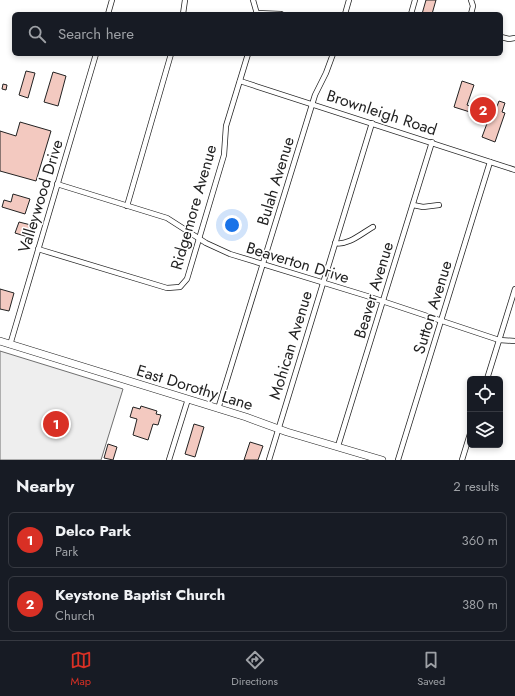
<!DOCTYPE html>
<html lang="en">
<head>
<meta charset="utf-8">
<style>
	body { margin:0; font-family:Jost,sans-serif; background:#242831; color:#f1f3f6 }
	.controls { position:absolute; right:12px; bottom:12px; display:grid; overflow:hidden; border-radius:6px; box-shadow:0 2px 6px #0003 }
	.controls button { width:36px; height:36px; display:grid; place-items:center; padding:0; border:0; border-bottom:1px solid #363941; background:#171b24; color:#f1f3f6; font:20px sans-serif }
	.you { position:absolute; left:232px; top:225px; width:14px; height:14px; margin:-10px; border:3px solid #fff; border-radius:50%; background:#1a73e8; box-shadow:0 0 0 6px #1a73e833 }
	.badge { display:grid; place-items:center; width:26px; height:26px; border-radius:50%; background:#d93025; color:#fff; font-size:13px; font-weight:700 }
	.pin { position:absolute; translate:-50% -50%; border:2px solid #fff; box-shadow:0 1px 4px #0006 }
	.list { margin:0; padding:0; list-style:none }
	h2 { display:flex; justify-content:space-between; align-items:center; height:52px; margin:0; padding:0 16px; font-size:17px }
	h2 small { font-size:13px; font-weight:400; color:#9ea1a6 }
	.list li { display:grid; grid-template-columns:26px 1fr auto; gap:12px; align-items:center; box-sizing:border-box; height:56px; margin:0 8px 8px; padding:0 8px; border:1px solid #363941; border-radius:6px }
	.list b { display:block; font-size:15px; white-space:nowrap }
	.list p { margin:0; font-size:13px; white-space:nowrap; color:#9ea1a6 }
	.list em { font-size:13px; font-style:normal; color:#9ea1a6 }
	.icon { flex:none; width:22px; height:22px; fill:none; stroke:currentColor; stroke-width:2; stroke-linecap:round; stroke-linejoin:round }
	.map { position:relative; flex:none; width:515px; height:460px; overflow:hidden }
	.search { position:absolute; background:#171b24; box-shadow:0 2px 6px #0003; left:12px; right:12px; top:12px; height:44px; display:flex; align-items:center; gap:10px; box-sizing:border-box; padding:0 14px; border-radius:6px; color:#9ea1a6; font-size:15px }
	.sheet { height:180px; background:#171b24 }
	nav { display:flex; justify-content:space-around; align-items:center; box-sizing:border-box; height:56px; border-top:1px solid #363941; background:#171b24; font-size:11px; color:#9ea1a6 }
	nav a { display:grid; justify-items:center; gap:2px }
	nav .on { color:#d93025 }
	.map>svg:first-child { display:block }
	.green { fill:#eee; stroke:#6f6f6f }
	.building { fill:#f3c9c0; stroke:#222 }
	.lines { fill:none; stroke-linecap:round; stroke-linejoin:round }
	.minor-casing { stroke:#222; stroke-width:6 }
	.primary-casing { stroke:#222; stroke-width:8 }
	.minor { stroke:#fff; stroke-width:4.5 }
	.primary { stroke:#fff; stroke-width:7 }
	.labels { text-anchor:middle; stroke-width:3; stroke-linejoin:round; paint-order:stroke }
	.street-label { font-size:16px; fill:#222; stroke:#fff }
</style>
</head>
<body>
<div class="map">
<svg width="515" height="460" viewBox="0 0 515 460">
	<rect width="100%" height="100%" fill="#fff"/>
	<path class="green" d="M 0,351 L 123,389 L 101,460 L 0,460 Z"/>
	<g class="building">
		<path d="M 426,0 L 436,0 L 432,14 L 422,14 Z"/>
		<path d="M 26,71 L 35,73 L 28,98 L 19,95 Z"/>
		<path d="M 53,72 L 66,76 L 58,106 L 44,102 Z"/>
		<path d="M 462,81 L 474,85 L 467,105 L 473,107 L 474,101 L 496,109 L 499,101 L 505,103 L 502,112 L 505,113 L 495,142 L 482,137 L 489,118 L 454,107 Z"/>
		<path d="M 3,84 L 7,85 L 6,90 L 2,89 Z"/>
		<path d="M 20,122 L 51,131 L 36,181 L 0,171 L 0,131 L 16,136 Z"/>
		<path d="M 13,194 L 30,199 L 25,214 L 2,207 L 4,200 L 11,202 Z"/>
		<path d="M 19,222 L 31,225 L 28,237 L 15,233 Z"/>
		<path d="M 0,289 L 14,293 L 9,311 L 0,309 Z"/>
		<path d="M 141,406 L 157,411 L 156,414 L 161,415 L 158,425 L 153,424 L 148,440 L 133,435 L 137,419 L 130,417 L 133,407 L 140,409 Z"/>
		<path d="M 194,424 L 204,427 L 195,457 L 185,454 Z"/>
		<path d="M 250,442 L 263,446 L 258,460 L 244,460 Z"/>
		<path d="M 108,444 L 117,447 L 113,460 L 104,458 Z"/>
	</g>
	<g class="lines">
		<g class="minor-casing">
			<g id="minor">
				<path d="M 253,0 L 257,14"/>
				<path d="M 257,13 L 281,14"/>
				<path d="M 108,14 L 112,0"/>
				<path d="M 183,14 L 185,0"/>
				<path d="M 345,14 L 349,0"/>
				<path d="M 411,14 L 415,0"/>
				<path d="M 471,14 L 473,6 L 471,0"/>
				<path d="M 501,37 L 509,39 L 515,38"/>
				<path d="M 240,81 L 515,170"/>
				<path d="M 57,184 L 167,218 L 206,243 L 230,254 L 367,296 L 499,340 L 515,341"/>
				<path d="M 413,205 L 423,207 L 439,205"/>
				<path d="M 127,206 L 171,54"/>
				<path d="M 335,243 C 348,246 362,233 373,227"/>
				<path d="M 38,249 L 167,288 L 180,287 L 187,279 L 224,155 L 226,126 L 248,54"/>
				<path d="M 10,345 L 96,54"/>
				<path d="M 487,379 L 515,289"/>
				<path d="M 218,409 L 315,95 L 326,73 L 333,54"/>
				<path d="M 338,446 L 432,142"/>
				<path d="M 169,460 L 188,399"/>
				<path d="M 269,460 L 372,123"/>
				<path d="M 398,460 L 490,162"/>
				<path d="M 462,460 L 470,434"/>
			</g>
		</g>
		<g class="primary-casing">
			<path id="primary" d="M 0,341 L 246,417 L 287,432 L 382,460"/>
		</g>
		<use href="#minor" class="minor"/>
		<use href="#primary" class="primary"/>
	</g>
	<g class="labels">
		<g class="street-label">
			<text transform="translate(382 112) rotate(18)" y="6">Brownleigh Road</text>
			<text transform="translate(275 181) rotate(-73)" y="6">Bulah Avenue</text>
			<text transform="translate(40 196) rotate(-73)" y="6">Valleywood Drive</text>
			<text transform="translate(193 207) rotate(-74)" y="6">Ridgemore Avenue</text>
			<text transform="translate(298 262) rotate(17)" y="6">Beaverton Drive</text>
			<text transform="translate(373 290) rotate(-73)" y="6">Beaver Avenue</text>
			<text transform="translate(432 307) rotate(-73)" y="6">Sutton Avenue</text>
			<text transform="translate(290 345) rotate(-73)" y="6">Mohican Avenue</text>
			<text transform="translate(195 387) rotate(17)" y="6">East Dorothy Lane</text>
		</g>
	</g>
</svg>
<div class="controls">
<button><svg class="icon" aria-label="locate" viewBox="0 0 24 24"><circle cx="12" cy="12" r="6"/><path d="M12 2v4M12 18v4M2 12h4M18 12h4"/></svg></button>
<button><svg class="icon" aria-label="layers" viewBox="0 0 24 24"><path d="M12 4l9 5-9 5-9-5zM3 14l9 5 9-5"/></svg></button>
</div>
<div class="you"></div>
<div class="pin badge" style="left:56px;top:424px">1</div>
<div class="pin badge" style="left:483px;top:110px">2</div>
<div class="search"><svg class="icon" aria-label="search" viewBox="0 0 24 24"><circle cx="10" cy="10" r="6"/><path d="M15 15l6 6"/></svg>Search here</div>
</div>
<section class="sheet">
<h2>Nearby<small>2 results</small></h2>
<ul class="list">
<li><span class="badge">1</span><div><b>Delco Park</b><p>Park</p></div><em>360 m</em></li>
<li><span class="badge">2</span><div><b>Keystone Baptist Church</b><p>Church</p></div><em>380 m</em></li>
</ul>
</section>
<nav>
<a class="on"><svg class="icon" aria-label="map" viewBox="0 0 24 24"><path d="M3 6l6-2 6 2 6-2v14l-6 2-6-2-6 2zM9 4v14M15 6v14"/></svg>Map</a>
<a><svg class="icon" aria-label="directions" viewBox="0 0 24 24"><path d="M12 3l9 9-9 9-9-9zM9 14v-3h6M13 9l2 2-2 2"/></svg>Directions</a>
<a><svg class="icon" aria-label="saved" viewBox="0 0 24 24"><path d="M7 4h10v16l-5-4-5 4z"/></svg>Saved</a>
</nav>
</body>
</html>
